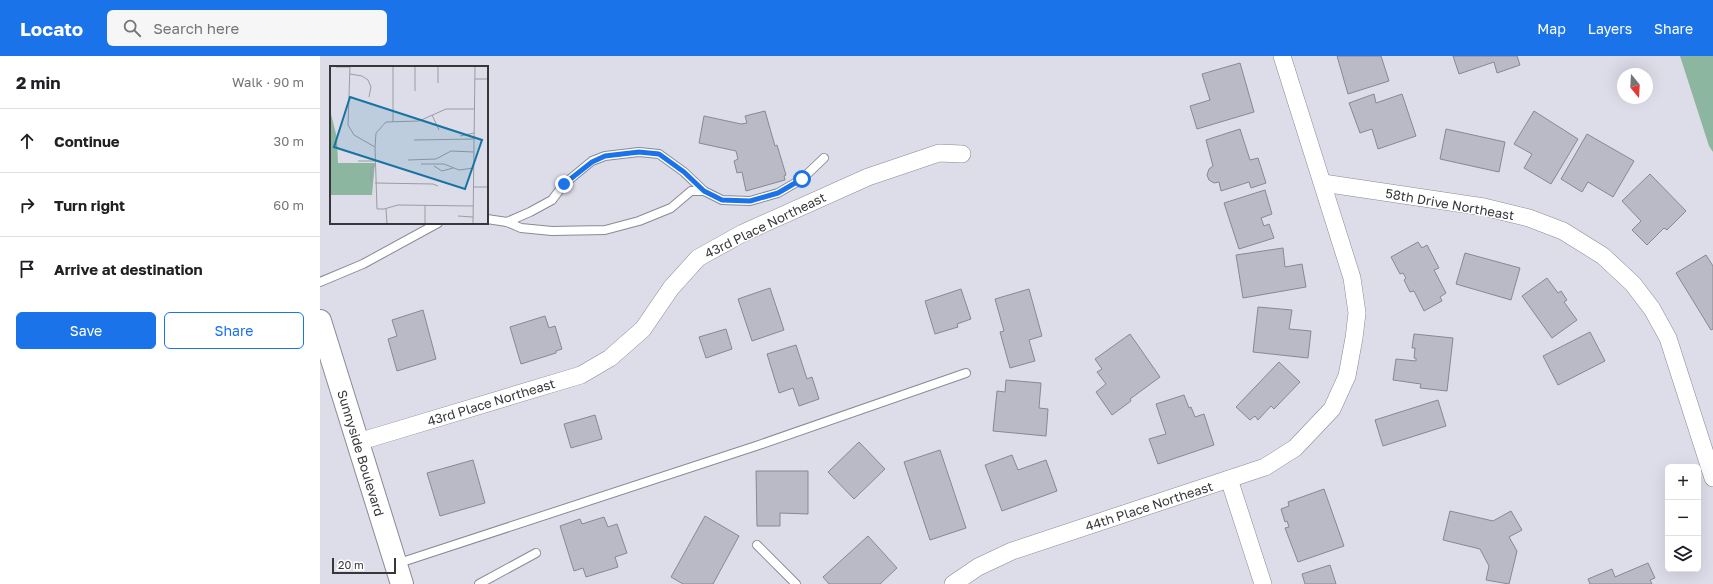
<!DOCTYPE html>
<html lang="en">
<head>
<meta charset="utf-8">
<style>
	body { margin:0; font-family:"Golos Text",sans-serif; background:#f6f6f6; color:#202124 }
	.controls { position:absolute; right:12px; bottom:12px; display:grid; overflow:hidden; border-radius:6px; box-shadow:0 4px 16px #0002 }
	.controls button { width:36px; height:36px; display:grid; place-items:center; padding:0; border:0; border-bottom:1px solid #e0e0e0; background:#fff; color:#202124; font:20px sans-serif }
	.compass { position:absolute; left:1297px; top:12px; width:36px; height:36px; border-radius:50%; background:#fff; box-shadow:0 4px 16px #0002; rotate:162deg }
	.scale { position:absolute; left:12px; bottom:10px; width:64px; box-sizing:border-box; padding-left:4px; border:2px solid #37373b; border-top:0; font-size:11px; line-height:14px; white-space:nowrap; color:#37373b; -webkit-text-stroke:3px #fff; paint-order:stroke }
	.stop { position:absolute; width:12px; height:12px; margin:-9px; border:3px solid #1a73e8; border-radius:50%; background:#fff }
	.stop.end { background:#1a73e8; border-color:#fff; box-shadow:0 1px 4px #0008 }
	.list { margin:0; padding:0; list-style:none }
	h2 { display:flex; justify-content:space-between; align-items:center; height:52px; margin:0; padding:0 16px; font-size:17px }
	h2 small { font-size:13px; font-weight:400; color:#757577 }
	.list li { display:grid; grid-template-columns:26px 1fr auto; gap:12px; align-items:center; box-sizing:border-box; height:64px; padding:0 16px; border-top:1px solid #e0e0e0 }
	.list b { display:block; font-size:15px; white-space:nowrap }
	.list em { font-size:13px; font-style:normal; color:#757577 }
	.actions { display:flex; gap:8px; padding:12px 16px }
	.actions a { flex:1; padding:9px 0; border:1px solid #1a73e8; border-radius:6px; text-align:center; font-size:14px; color:#1a73e8 }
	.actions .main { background:#1a73e8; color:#fff }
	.icon { flex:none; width:22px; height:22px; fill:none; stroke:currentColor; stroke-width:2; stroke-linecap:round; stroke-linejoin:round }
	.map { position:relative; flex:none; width:1393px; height:528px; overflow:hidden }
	header { display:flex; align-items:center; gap:24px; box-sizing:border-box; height:56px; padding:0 20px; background:#1a73e8; color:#fff }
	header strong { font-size:19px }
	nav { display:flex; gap:22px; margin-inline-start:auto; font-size:14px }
	.search { width:280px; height:36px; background:#f6f6f6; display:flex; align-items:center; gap:10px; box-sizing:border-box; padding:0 14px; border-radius:6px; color:#757577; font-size:15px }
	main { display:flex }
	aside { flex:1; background:#fff }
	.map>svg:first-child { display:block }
	.green { fill:#8cb6a0 }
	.building { fill:#babac6; stroke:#888893 }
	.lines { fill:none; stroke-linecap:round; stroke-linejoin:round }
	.lane-casing { stroke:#8a8a95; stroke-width:10 }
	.street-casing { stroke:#8a8a95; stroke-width:18 }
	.secondary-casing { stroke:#8a8a95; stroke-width:24 }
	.lane { stroke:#fff; stroke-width:8 }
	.street { stroke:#fff; stroke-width:17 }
	.secondary { stroke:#fff; stroke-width:22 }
	.route { stroke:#1a73e8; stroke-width:5 }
	.labels { text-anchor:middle; stroke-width:3; stroke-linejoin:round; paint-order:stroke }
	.street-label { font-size:13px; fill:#37373b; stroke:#fff }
	.inset-road { fill:none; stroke:#9a9ba3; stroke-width:1 }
	.view { fill:#1774a2; fill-opacity:0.15; stroke:#1774a2; stroke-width:2 }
	.inset-edge { fill:none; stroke:#37373b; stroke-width:2 }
</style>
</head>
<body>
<header>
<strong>Locato</strong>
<div class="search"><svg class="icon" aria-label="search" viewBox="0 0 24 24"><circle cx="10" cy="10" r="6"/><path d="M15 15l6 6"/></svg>Search here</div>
<nav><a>Map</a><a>Layers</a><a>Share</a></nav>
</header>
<main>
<aside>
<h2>2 min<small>Walk · 90 m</small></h2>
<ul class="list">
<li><svg class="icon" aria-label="ahead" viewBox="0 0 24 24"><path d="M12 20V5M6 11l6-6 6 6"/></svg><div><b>Continue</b></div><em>30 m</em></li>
<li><svg class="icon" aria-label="right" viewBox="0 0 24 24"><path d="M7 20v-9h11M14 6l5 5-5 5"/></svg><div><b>Turn right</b></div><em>60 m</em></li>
<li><svg class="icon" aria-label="arrive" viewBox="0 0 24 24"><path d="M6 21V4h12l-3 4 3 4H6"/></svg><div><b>Arrive at destination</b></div></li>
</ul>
<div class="actions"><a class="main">Save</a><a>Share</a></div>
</aside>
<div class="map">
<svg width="1393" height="528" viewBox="0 0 1393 528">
	<rect width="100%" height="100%" fill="#dcdde9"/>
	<path class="green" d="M 1360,0 L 1393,0 L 1393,96 L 1389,90 Z"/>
	<g class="building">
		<path d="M 1017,0 L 1061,0 L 1069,25 L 1028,38 Z"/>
		<path d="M 1133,0 L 1197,0 L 1200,9 L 1177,17 L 1174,6 L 1139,18 Z"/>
		<path d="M 920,7 L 934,56 L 877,73 L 870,50 L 890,44 L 882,18 Z"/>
		<path d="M 1054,38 L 1056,47 L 1082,38 L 1096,80 L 1058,93 L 1052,73 L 1040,77 L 1029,47 Z"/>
		<path d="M 445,55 L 455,90 L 457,89 L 466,119 L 464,120 L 465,124 L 426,135 L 422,116 L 417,117 L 414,105 L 418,103 L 416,95 L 379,87 L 384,60 L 421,68 L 427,67 L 425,60 Z"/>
		<path d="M 1214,55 L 1258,83 L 1231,128 L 1204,112 L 1212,98 L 1194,88 Z"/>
		<path d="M 920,73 L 930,104 L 938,102 L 946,127 L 931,132 L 929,126 L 901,135 L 899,126 L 894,127 L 889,124 L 887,119 L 889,113 L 893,110 L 886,84 Z"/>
		<path d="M 1126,73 L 1185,86 L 1179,116 L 1120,103 Z"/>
		<path d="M 1267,78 L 1314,105 L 1293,141 L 1268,126 L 1262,136 L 1241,123 Z"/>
		<path d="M 1330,118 L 1366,155 L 1347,174 L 1344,172 L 1327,189 L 1312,174 L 1321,165 L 1302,145 Z"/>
		<path d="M 945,134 L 952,158 L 941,162 L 944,170 L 949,168 L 954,182 L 919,193 L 904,147 Z"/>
		<path d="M 1098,186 L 1102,192 L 1107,189 L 1119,212 L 1114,214 L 1126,237 L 1120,241 L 1122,245 L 1104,255 L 1094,235 L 1090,236 L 1084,224 L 1086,222 L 1083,217 L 1080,218 L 1071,201 Z"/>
		<path d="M 963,192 L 965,211 L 982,208 L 986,231 L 923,242 L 916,199 Z"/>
		<path d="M 1145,197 L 1200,212 L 1191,244 L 1136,228 Z"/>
		<path d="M 1386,199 L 1393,210 L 1393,273 L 1391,274 L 1356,217 Z"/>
		<path d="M 1227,222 L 1238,237 L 1241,235 L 1247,244 L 1244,246 L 1257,264 L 1232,282 L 1202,240 Z"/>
		<path d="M 450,232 L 464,274 L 432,285 L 418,243 Z"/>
		<path d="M 641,233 L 651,263 L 637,268 L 638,271 L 615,278 L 605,245 Z"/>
		<path d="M 709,233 L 722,280 L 709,284 L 715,305 L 690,312 L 680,276 L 684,275 L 675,243 Z"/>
		<path d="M 938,251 L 972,254 L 969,273 L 991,275 L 988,302 L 933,296 Z"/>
		<path d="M 103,254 L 116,303 L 77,315 L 68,283 L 77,280 L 72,264 Z"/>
		<path d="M 225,260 L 229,272 L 235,270 L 242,293 L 236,295 L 236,297 L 201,308 L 190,271 Z"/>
		<path d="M 406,273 L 412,293 L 386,302 L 379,281 Z"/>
		<path d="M 1270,276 L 1285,305 L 1238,329 L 1223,300 Z"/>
		<path d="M 810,278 L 840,321 L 810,343 L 811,345 L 792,359 L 776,336 L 786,328 L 777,316 L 782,313 L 775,303 Z"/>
		<path d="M 1094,278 L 1133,282 L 1127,335 L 1100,332 L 1101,328 L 1073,324 L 1076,303 L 1096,305 L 1096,302 L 1094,302 L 1095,292 L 1092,292 Z"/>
		<path d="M 476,289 L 487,323 L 492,321 L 499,343 L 479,350 L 473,332 L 459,337 L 447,298 Z"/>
		<path d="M 959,306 L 980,326 L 954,353 L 951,350 L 938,364 L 935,360 L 930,364 L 916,351 Z"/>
		<path d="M 686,324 L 721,327 L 719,352 L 728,353 L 726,380 L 673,375 L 677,335 L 685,336 Z"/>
		<path d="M 864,339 L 869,352 L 871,351 L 875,361 L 884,358 L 894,389 L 838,408 L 829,383 L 846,378 L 836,348 Z"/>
		<path d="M 1118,344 L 1126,370 L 1063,390 L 1055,364 Z"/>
		<path d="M 275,359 L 282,383 L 251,392 L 244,368 Z"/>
		<path d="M 539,386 L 565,413 L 534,443 L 508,416 Z"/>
		<path d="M 620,394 L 646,472 L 610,484 L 584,406 Z"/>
		<path d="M 692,399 L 698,414 L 726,404 L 737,435 L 682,455 L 665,409 Z"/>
		<path d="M 153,404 L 165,447 L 120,460 L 107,417 Z"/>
		<path d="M 436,415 L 488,415 L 488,458 L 460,457 L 460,470 L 437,470 Z"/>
		<path d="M 1004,433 L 1024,490 L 978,506 L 965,472 L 969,471 L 967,465 L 965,466 L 961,453 L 969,450 L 968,446 Z"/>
		<path d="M 1130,455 L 1173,465 L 1191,455 L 1202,474 L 1189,481 L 1197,495 L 1189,528 L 1166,524 L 1169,510 L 1160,493 L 1123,484 Z"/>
		<path d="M 385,460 L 419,480 L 393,528 L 363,528 L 351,521 Z"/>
		<path d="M 284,461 L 288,471 L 297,468 L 307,497 L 295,501 L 298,511 L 266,521 L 263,512 L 254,515 L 240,470 L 260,463 L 262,468 Z"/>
		<path d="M 548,480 L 577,512 L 560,528 L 509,528 L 503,521 Z"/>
		<path d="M 1328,507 L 1335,522 L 1330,524 L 1332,528 L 1270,528 L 1268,523 L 1292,513 L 1295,521 Z"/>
		<path d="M 1010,509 L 1016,528 L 985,528 L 982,518 Z"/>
	</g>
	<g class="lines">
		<g class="lane-casing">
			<g id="lane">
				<path d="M 167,163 L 187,166 L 201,172 L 232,175 L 285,174 L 319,165 L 351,152 L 371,135 L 384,135 L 402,144 L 430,145 L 458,137 L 482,123 L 504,102"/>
				<path d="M 187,166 L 210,156 L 232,144 L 244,128 L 272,105 L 285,100 L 319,96 L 339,98 L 364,116 L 384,135"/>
				<path d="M 0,226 L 43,208 L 118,167"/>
				<path d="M 437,489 L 476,528"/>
				<path d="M 76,508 L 436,390 L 646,317"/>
				<path d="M 159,528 L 216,497"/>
			</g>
		</g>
		<g class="street-casing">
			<g id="street">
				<path d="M 1003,127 L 1164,151 L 1209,162 L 1243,175 L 1283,200 L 1313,228 L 1332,253 L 1348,282 L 1393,422"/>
				<path d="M 38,386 L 261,319 L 290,302 L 323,273 L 351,232 L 378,202 L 423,177 L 548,121 L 619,97 L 642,98"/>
				<path d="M 909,423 L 943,528"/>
				<path d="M 633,528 L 658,511 L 692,495 L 945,411 L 975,392 L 1012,353 L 1027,320 L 1034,282 L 1037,257 L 1032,222 L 962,0"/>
			</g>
		</g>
		<g class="secondary-casing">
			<path id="secondary" d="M 0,265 L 82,528"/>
		</g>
		<use href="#lane" class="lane"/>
		<use href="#street" class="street"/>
		<use href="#secondary" class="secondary"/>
	</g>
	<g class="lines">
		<path class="route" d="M 244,128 L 272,106 L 285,100 L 319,96 L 339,98 L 364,116 L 384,135 L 402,144 L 430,145 L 458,137 L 482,123"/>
	</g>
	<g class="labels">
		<g class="street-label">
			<text transform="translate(1130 148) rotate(10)" y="5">58th Drive Northeast</text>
			<text transform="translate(445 169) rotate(-26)" y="5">43rd Place Northeast</text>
			<text transform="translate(171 346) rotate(-17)" y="5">43rd Place Northeast</text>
			<text transform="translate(41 397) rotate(73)" y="5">Sunnyside Boulevard</text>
			<text transform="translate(829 450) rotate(-18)" y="5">44th Place Northeast</text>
		</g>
	</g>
	<g transform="translate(10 10)">
		<rect width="158" height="158" fill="#dcdde9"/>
		<path d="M 0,44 L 7,72 L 8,97 L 45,97 L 42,129 L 0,129 Z" fill="#8cb6a0"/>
		<path class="inset-road" d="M 20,0 L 18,59 L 24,69 L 45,81M 6,1 L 20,1M 20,8 L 32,10 L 38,14 L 41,21 L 39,31M 145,13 L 158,13M 108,17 L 108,0M 85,25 L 85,0M 102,49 L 109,64M 63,56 L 63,0M 130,70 L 144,67M 84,74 L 144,73M 78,94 L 106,93 L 121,85 L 144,86M 28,95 L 45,95M 91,98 L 114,98 L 129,104 L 144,102M 104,100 L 112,105 L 123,102M 41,116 L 41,102 L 45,99M 45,117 L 103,118 L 108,120M 143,121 L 158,121M 143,140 L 68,139 L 54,143 L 47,143 L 45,81 L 46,67 L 56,56 L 89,55 L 116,43 L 144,43M 56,143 L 57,158M 128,150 L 143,151M 95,158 L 95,139M 143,158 L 145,0"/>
		<path class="view" d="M 20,31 L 152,74 L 135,123 L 4,81 Z"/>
		<rect width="158" height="158" class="inset-edge"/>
	</g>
</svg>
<div class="controls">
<button>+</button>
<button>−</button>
<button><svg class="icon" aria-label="layers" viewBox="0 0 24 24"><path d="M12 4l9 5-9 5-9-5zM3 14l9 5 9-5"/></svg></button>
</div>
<svg class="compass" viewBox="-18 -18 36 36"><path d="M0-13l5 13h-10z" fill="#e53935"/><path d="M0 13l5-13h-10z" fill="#757577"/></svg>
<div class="scale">20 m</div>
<div class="stop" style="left:482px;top:123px"></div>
<div class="stop end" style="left:244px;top:128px"></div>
</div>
</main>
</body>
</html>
